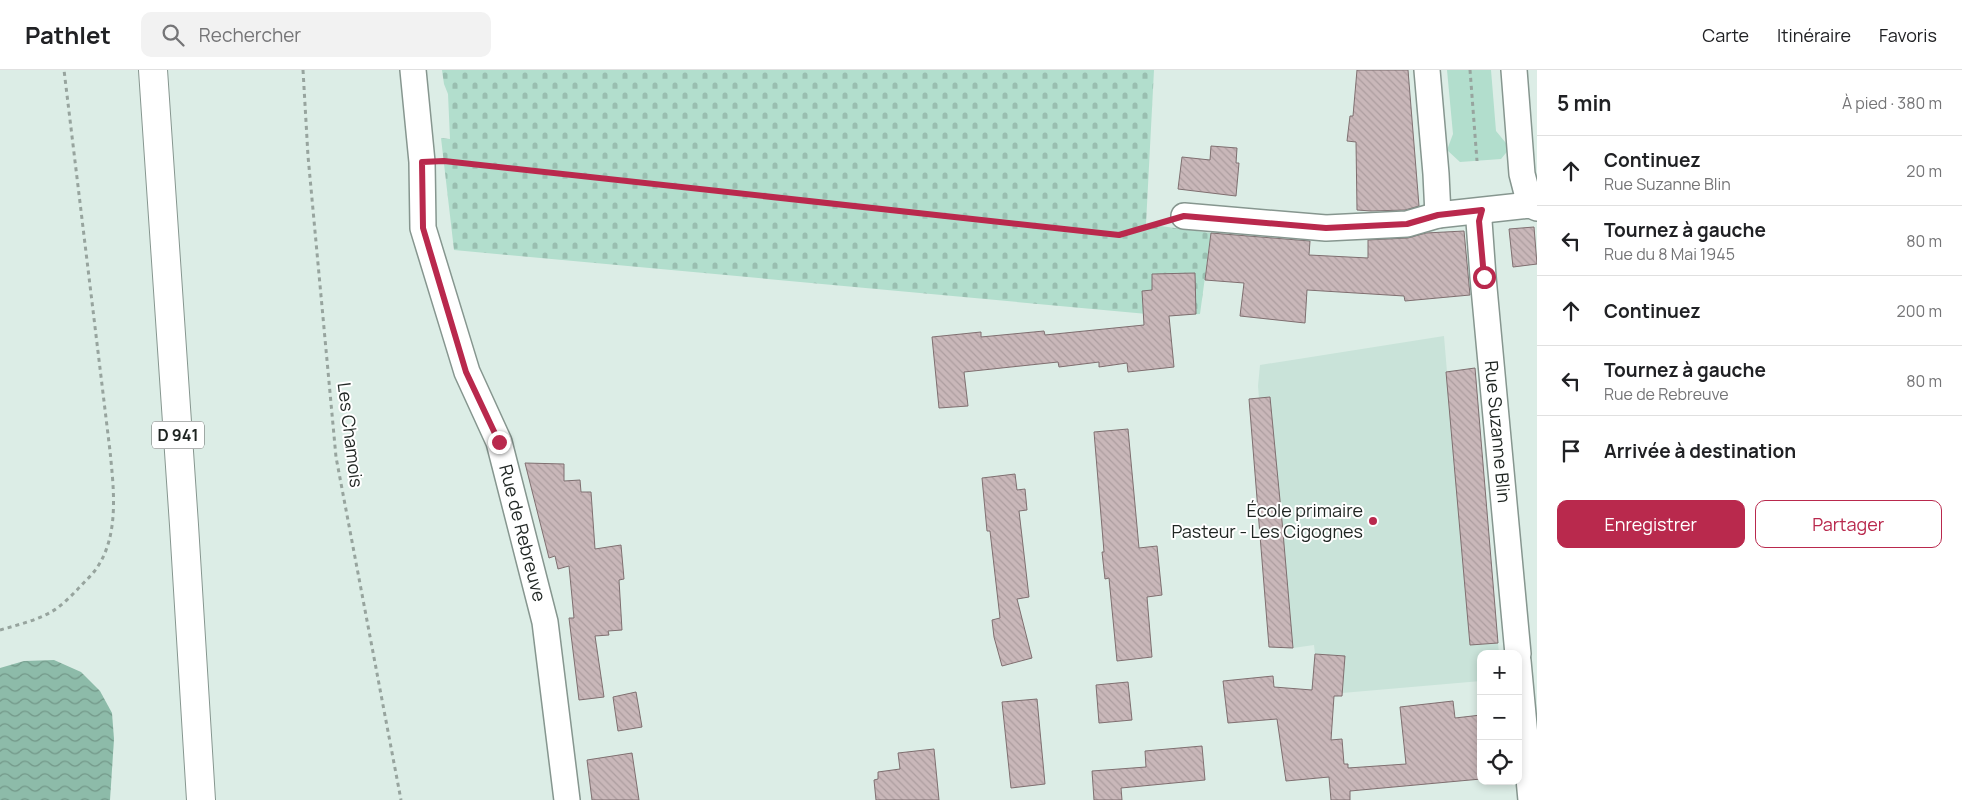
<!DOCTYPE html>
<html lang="fr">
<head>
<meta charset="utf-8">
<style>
	body { margin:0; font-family:Manrope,sans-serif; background:#f2f2f2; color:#202124 }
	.controls { position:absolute; right:15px; bottom:15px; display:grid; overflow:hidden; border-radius:10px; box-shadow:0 2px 8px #0003 }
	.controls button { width:45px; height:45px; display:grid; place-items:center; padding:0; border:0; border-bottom:1px solid #e0e0e0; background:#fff; color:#202124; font:25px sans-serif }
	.stop { position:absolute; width:15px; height:15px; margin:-11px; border:4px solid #b9294d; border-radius:50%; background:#fff }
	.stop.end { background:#b9294d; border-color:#fff; box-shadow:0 1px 5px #0008 }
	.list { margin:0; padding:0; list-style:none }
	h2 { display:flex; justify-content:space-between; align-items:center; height:65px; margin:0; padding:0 20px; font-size:21px }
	h2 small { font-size:16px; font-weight:400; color:#757577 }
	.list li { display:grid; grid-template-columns:32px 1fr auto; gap:15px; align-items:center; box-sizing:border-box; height:70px; padding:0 20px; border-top:1px solid #e0e0e0 }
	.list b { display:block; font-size:19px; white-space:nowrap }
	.list p { margin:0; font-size:16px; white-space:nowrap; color:#757577 }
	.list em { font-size:16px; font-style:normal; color:#757577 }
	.actions { display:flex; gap:10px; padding:15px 20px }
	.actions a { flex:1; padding:11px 0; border:1px solid #b9294d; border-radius:10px; text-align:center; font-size:18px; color:#b9294d }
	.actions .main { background:#b9294d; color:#fff }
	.icon { flex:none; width:28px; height:28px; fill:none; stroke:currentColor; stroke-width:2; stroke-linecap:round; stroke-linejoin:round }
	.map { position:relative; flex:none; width:1537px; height:730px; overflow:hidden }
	header { display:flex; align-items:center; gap:30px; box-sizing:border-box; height:70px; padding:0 25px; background:#fff; border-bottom:1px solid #e0e0e0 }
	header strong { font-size:24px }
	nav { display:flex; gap:28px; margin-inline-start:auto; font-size:18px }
	.search { width:350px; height:45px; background:#f2f2f2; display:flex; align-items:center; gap:12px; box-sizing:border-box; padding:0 18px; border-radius:10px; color:#757577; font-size:19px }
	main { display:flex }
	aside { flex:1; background:#fff }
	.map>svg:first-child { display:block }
	.built { fill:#c9e3d9 }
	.cemetery { fill:url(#cemetery-stones) }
	.park { fill:#b2decd }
	.water { fill:url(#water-waves) }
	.building { fill:url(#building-back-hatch); stroke:#7f6f70 }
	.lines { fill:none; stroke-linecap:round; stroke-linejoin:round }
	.minor-casing { stroke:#86968f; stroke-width:28 }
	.major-casing { stroke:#86968f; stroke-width:30 }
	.path { stroke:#97a49e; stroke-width:3; stroke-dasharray:4 4; stroke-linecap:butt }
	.minor { stroke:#fff; stroke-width:25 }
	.major { stroke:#fff; stroke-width:28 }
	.route { stroke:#b9294d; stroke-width:6 }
	.poi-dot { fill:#b9294d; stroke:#fff; stroke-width:2 }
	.labels { text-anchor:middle; stroke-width:4; stroke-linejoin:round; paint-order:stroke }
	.shield { fill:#fff; stroke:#626664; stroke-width:1 }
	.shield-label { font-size:16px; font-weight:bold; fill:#1f2522 }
	.street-label { font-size:18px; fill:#1f2522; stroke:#fff }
	.poi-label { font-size:18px; fill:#1f2522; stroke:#fff; text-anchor:end }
</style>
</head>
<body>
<header>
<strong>Pathlet</strong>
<div class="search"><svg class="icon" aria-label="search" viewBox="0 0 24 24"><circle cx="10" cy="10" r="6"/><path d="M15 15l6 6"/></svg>Rechercher</div>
<nav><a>Carte</a><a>Itinéraire</a><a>Favoris</a></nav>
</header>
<main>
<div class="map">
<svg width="1537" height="730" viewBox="0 0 1537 730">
	<defs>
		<pattern id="cemetery-stones" width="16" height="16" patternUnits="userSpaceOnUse" patternTransform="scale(1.25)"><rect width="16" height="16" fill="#b2decd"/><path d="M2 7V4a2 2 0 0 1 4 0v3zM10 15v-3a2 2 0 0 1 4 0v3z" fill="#99beb0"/></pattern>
		<pattern id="water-waves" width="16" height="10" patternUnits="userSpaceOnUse" patternTransform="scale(1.25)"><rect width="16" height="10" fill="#8dbba9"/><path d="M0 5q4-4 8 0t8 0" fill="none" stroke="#739889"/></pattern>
		<pattern id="building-back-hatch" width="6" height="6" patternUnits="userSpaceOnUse" patternTransform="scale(1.25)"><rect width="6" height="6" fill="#c9b7b9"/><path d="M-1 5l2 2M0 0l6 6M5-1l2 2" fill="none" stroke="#ac9d9f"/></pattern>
	</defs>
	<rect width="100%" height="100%" fill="#dcede6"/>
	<path class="built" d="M 1444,266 L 1447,302 L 1475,298 L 1499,584 L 1481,584 L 1481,611 L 1342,623 L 1344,586 L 1315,584 L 1314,575 L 1293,578 L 1269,577 L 1249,329 L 1259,328 L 1258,316 L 1260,295 Z"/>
	<path class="cemetery" d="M 442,0 L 1154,0 L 1146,154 L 1211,163 L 1200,244 L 1169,246 L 454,180 L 441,68 L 450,69 L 448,24 L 444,14 Z"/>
	<path class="park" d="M 1447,0 L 1491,0 L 1496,61 L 1510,78 L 1501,89 L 1460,92 L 1447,80 L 1453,64 Z"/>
	<path class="water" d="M 54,590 L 81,602 L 100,621 L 112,643 L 114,669 L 110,730 L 0,730 L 0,598 L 24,591 Z"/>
	<g class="building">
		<path d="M 1357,0 L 1408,0 L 1419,136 L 1405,140 L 1371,141 L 1357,140 L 1356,72 L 1347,71 L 1350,46 L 1353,46 Z"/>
		<path d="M 1211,76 L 1237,78 L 1236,93 L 1239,93 L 1236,126 L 1178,119 L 1182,87 L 1210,90 Z"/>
		<path d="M 1534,157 L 1537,194 L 1513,197 L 1509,159 Z"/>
		<path d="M 1464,161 L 1470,225 L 1405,231 L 1404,226 L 1307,220 L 1305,253 L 1240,246 L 1244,213 L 1205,210 L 1211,163 L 1310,171 L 1309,185 L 1368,188 L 1368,170 L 1408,168 L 1426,163 Z"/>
		<path d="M 1195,203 L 1196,244 L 1169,246 L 1174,297 L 1128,302 L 1127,293 L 1099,297 L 1099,292 L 1059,297 L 1058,292 L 964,302 L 968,336 L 939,338 L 932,267 L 981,262 L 981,267 L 1044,261 L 1045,265 L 1144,255 L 1142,221 L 1152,220 L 1152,204 Z"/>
		<path d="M 1475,298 L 1498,573 L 1470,575 L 1446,302 Z"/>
		<path d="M 1270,327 L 1282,451 L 1293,578 L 1269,577 L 1249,329 Z"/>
		<path d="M 1128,359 L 1139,478 L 1157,476 L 1162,525 L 1147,527 L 1152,587 L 1117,591 L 1109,508 L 1105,509 L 1102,482 L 1104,482 L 1094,362 Z"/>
		<path d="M 525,393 L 564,394 L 564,411 L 580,410 L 581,422 L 591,422 L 595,479 L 621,475 L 624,509 L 619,510 L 622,560 L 608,561 L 609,565 L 595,566 L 604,627 L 579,630 L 569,548 L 574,548 L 569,496 L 558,499 L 555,486 L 549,488 Z"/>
		<path d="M 1015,404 L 1017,420 L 1025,419 L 1027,440 L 1019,441 L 1029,527 L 1017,529 L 1032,588 L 1002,596 L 994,567 L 992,550 L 1000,548 L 990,461 L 987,461 L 982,408 Z"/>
		<path d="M 1315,584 L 1345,586 L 1342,626 L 1334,626 L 1331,670 L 1342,669 L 1344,694 L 1348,694 L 1348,698 L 1406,694 L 1400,637 L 1453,631 L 1455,648 L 1481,645 L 1481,709 L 1350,721 L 1350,730 L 1331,730 L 1329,707 L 1286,711 L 1277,649 L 1228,653 L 1223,611 L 1273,606 L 1274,617 L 1312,620 Z"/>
		<path d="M 1128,612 L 1132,650 L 1099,653 L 1096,615 Z"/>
		<path d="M 636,622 L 642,657 L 618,661 L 613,627 Z"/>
		<path d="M 1037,629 L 1045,714 L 1011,718 L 1002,632 Z"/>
		<path d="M 1202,676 L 1205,710 L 1121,718 L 1122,730 L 1094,730 L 1092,701 L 1146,697 L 1145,681 Z"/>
		<path d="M 934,679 L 939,730 L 876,730 L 874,710 L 878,709 L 878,702 L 900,699 L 898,683 Z"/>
		<path d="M 632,683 L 639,730 L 592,730 L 587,690 Z"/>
	</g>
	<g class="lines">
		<g class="minor-casing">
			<g id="minor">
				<path id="s1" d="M 413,0 L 422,92 L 423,158 L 467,302 L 499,372 L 545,552 L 567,730"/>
				<path d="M 1427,0 L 1436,104 L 1438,145"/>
				<path d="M 1514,0 L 1522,104 L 1530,135"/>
				<path id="s2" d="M 1482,141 L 1479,151 L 1483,207 L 1518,584"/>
				<path d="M 1184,146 L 1326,158 L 1407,154 L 1438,145 L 1530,135 L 1537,138"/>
				<path d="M 1518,591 L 1531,730"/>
			</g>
		</g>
		<g class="major-casing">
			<path id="major" d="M 153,0 L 184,455 L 201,730"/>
		</g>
		<g class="path">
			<path d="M 303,0 L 308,86 L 336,387 L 401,730"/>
			<path d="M 1470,0 L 1477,91"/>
			<path d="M 448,91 L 1119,165 L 1161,152"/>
			<path d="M 0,560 C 17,555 35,551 51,542 C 60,537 69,528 77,520 C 82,514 88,509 93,503 C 120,470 114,421 110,381 L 64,0"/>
		</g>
		<use href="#minor" class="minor"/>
		<use href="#major" class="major"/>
	</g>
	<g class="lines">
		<path class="route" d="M 499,372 L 466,302 L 423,158 L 422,92 L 444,91 L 1119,165 L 1184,146 L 1326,158 L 1407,154 L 1438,145 L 1482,140 L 1479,151 L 1484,207"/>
	</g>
	<circle class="poi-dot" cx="1373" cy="451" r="5"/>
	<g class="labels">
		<rect class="shield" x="152" y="351.5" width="52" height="27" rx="4"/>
		<g class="shield-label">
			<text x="178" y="371">D 941</text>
		</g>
		<g class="street-label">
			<text dy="6" stroke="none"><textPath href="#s2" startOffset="222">Rue Suzanne Blin</textPath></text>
			<text transform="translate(350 365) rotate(83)" y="6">Les Chamois</text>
			<text dy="6" stroke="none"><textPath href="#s1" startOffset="480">Rue de Rebreuve</textPath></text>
		</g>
		<g class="poi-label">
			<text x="1363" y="447">École primaire<tspan x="1363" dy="21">Pasteur - Les Cigognes</tspan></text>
		</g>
	</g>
</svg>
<div class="controls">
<button>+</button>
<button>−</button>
<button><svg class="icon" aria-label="locate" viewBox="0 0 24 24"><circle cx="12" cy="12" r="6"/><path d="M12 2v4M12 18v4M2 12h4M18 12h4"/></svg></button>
</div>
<div class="stop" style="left:1484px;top:207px"></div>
<div class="stop end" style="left:499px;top:372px"></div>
</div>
<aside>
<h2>5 min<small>À pied · 380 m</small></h2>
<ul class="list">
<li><svg class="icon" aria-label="ahead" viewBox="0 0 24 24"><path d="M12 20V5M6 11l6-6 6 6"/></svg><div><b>Continuez</b><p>Rue Suzanne Blin</p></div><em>20 m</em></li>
<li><svg class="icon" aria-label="left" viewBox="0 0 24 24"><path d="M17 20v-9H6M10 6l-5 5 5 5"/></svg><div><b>Tournez à gauche</b><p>Rue du 8 Mai 1945</p></div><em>80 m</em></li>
<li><svg class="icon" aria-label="ahead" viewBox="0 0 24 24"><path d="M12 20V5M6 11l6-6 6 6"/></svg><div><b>Continuez</b></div><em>200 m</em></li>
<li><svg class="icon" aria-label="left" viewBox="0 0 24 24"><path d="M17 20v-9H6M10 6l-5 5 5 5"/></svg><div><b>Tournez à gauche</b><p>Rue de Rebreuve</p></div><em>80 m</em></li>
<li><svg class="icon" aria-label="arrive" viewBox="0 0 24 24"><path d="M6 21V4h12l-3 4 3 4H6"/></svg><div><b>Arrivée à destination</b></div></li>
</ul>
<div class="actions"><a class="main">Enregistrer</a><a>Partager</a></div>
</aside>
</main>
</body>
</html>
